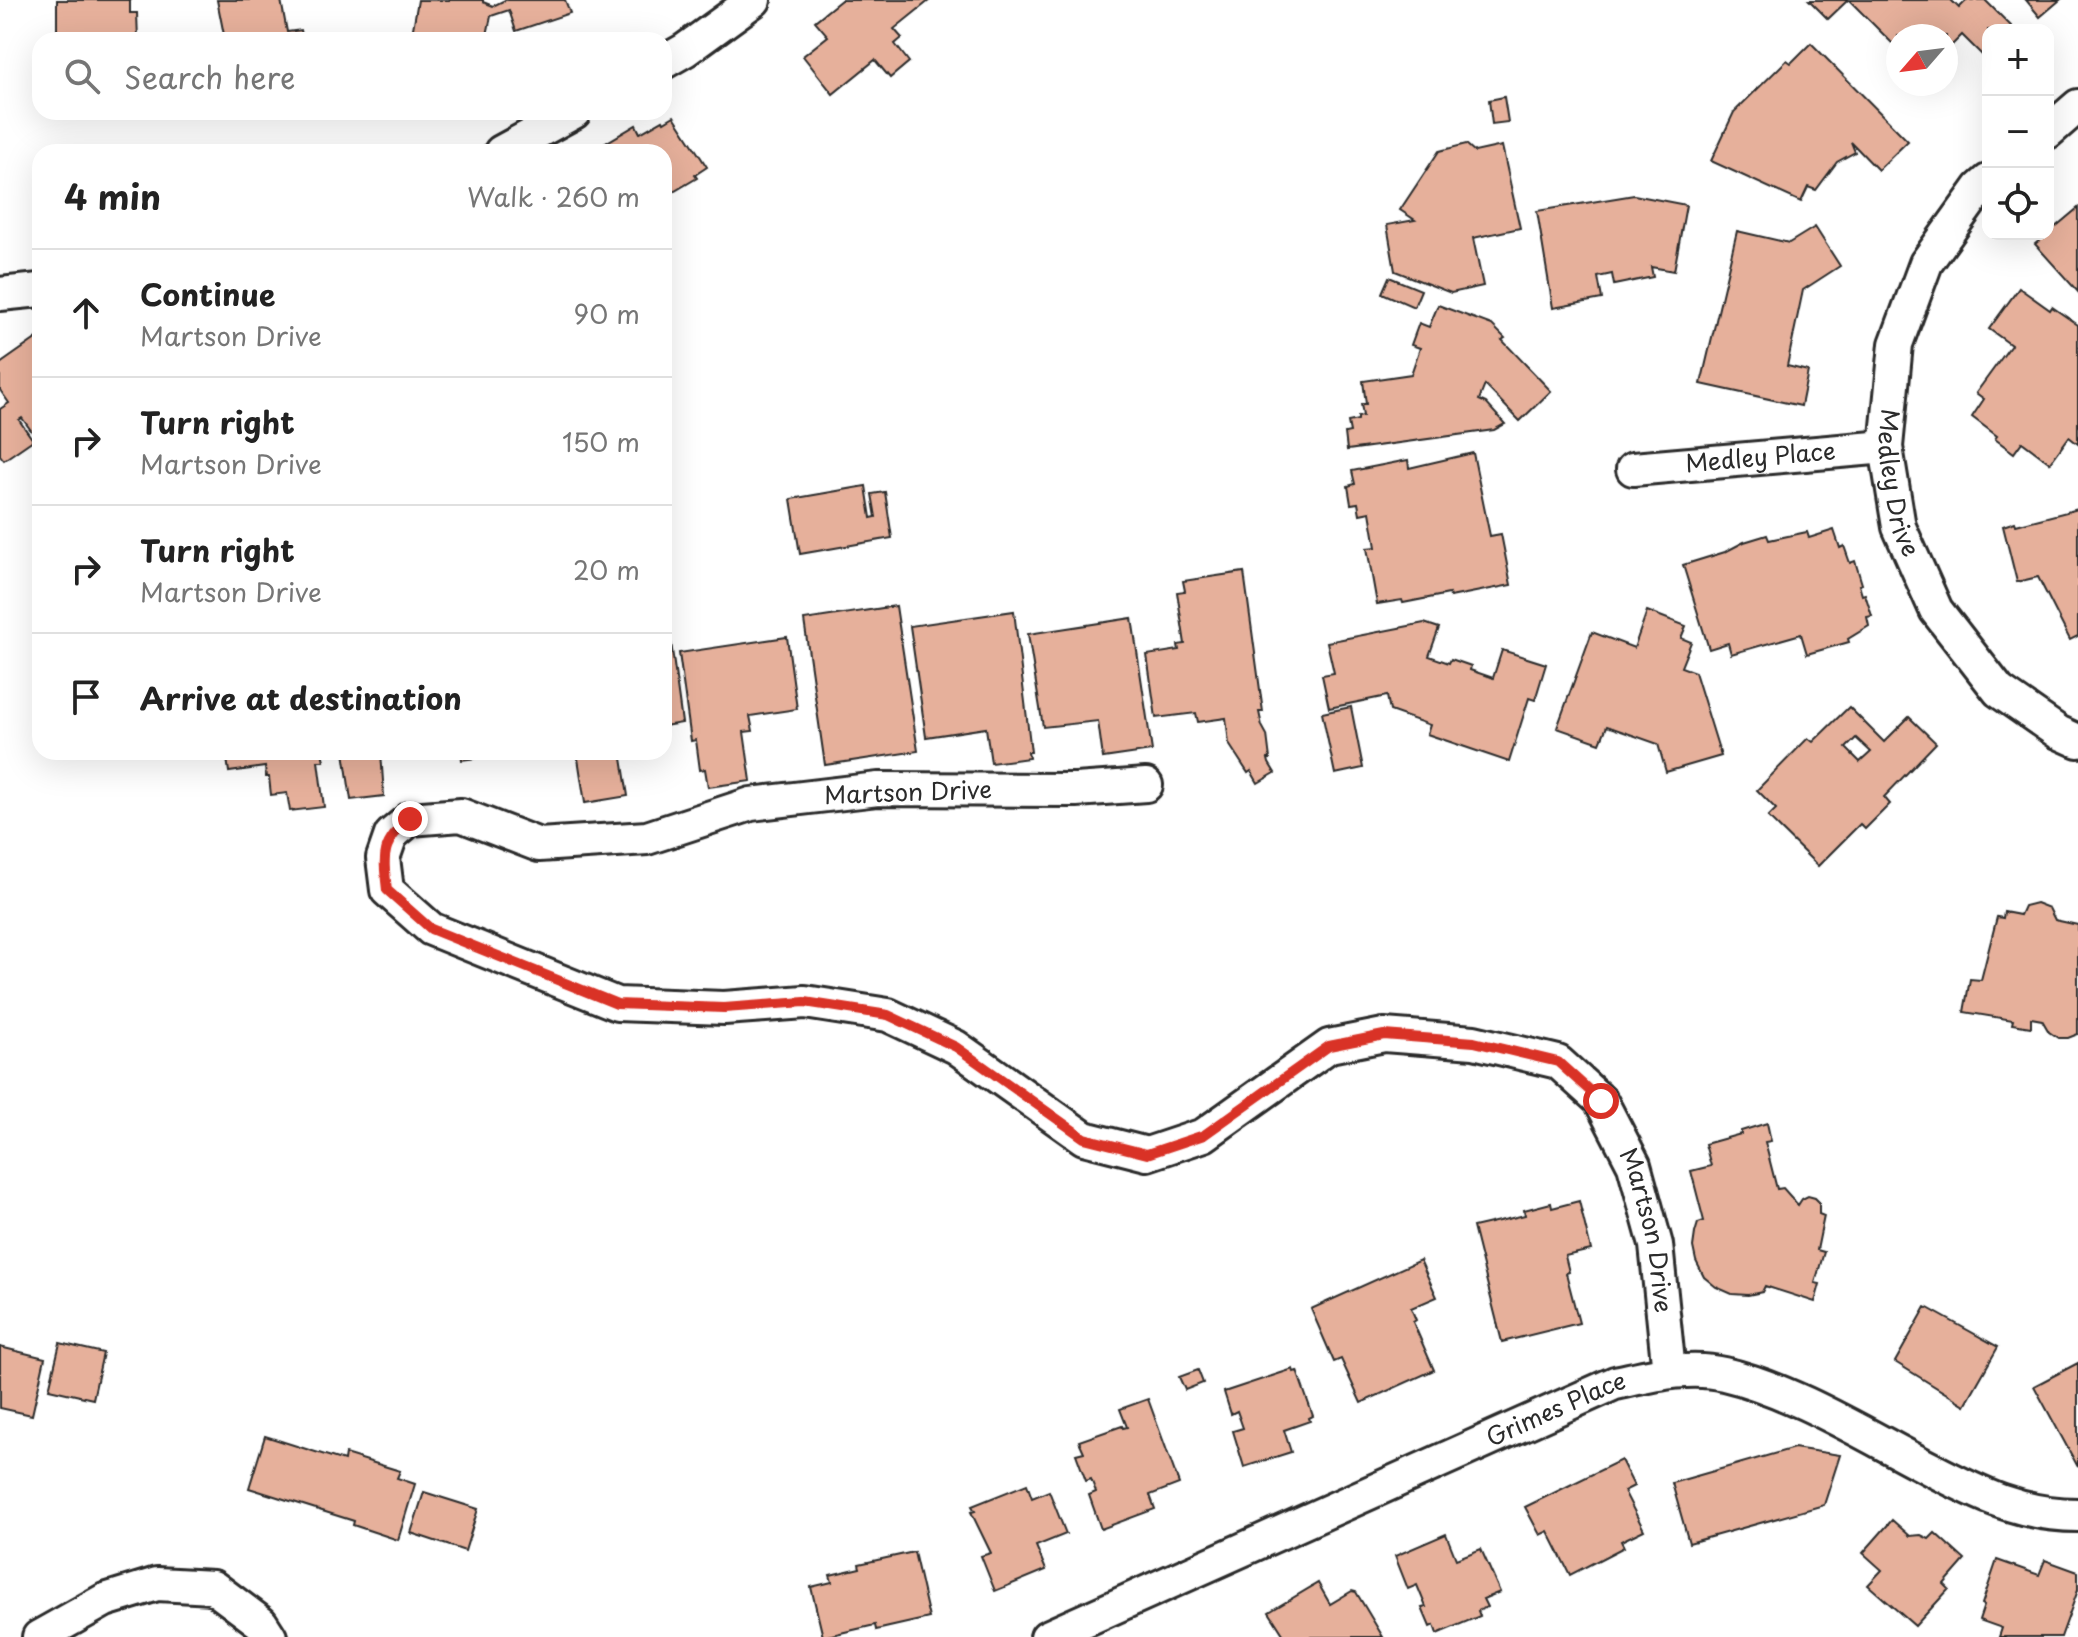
<!DOCTYPE html>
<html lang="en">
<head>
<meta charset="utf-8">
<style>
	body { margin:0; font-family:"Playpen Sans",sans-serif; background:#f2f2f2; color:#222 }
	.controls { position:absolute; right:24px; top:24px; display:grid; overflow:hidden; border-radius:16px; box-shadow:0 8px 32px #0002 }
	.controls button { width:72px; height:72px; display:grid; place-items:center; padding:0; border:0; border-bottom:2px solid #e0e0e0; background:#fff; color:#222; font:40px sans-serif }
	.compass { position:absolute; left:1886px; top:24px; width:72px; height:72px; border-radius:50%; background:#fff; box-shadow:0 8px 32px #0002; rotate:242deg }
	.stop { position:absolute; width:24px; height:24px; margin:-18px; border:6px solid #d93025; border-radius:50%; background:#fff }
	.stop.end { background:#d93025; border-color:#fff; box-shadow:0 2px 8px #0008 }
	.list { margin:0; padding:0; list-style:none }
	h2 { display:flex; justify-content:space-between; align-items:center; height:104px; margin:0; padding:0 32px; font-size:34px }
	h2 small { font-size:26px; font-weight:400; color:#767676 }
	.list li { display:grid; grid-template-columns:52px 1fr auto; gap:24px; align-items:center; box-sizing:border-box; height:128px; padding:0 32px; border-top:2px solid #e0e0e0 }
	.list b { display:block; font-size:30px; white-space:nowrap }
	.list p { margin:0; font-size:26px; white-space:nowrap; color:#767676 }
	.list em { font-size:26px; font-style:normal; color:#767676 }
	.icon { flex:none; width:44px; height:44px; fill:none; stroke:currentColor; stroke-width:2; stroke-linecap:round; stroke-linejoin:round }
	.map { position:relative; flex:none; width:2078px; height:1637px; overflow:hidden }
	.search { position:absolute; background:#fff; box-shadow:0 8px 32px #0002; left:32px; top:32px; width:640px; height:88px; display:flex; align-items:center; gap:20px; box-sizing:border-box; padding:0 28px; border-radius:24px; color:#767676; font-size:30px }
	.panel { position:absolute; background:#fff; box-shadow:0 8px 32px #0002; left:32px; top:144px; width:640px; height:616px; border-radius:24px }
	.map>svg:first-child { display:block }
	.building { fill:#e6b09b; stroke:#2b2b2b; stroke-width:2; fill-rule:evenodd }
	.lines { fill:none; stroke-linecap:round; stroke-linejoin:round }
	.minor-casing { stroke:#2b2b2b; stroke-width:38 }
	.minor { stroke:#fff; stroke-width:32 }
	.route { stroke:#d93025; stroke-width:10 }
	.labels { text-anchor:middle; stroke-width:7; stroke-linejoin:round; paint-order:stroke }
	.street-label { font-size:24px; fill:#2b2b2b; stroke:#fff }
</style>
</head>
<body>
<div class="map">
<svg width="2078" height="1637" viewBox="0 0 2078 1637">
	<rect width="100%" height="100%" fill="#fff"/>
	<filter id="ink" filterUnits="userSpaceOnUse"><feTurbulence type="fractalNoise" baseFrequency=".0125" numOctaves="2"/><feDisplacementMap in="SourceGraphic" scale="16" xChannelSelector="R" yChannelSelector="G"/><feConvolveMatrix kernelMatrix="1 2 1 2 8 2 1 2 1" color-interpolation-filters="sRGB"/></filter>
	<g filter="url(#ink)">
		<g class="building">
			<path d="M 57,0 L 130,0 L 130,13 L 137,13 L 138,40 L 57,40 Z"/>
			<path d="M 217,0 L 281,0 L 287,32 L 301,30 L 303,40 L 225,40 Z"/>
			<path d="M 418,0 L 483,0 L 483,2 L 493,6 L 505,0 L 565,0 L 570,13 L 516,31 L 509,10 L 491,16 L 486,40 L 411,40 Z"/>
			<path d="M 841,0 L 930,0 L 894,29 L 902,38 L 895,44 L 909,62 L 890,78 L 875,60 L 833,94 L 803,56 L 828,36 L 815,21 Z"/>
			<path d="M 1809,0 L 1848,0 L 1828,19 Z"/>
			<path d="M 1849,0 L 1951,0 L 1959,8 L 1967,0 L 1985,0 L 2015,30 L 1988,30 L 1988,55 L 1983,56 L 1962,35 L 1946,51 L 1946,36 L 1898,36 L 1898,49 Z"/>
			<path d="M 2026,0 L 2060,0 L 2040,17 Z"/>
			<path d="M 1811,43 L 1908,141 L 1878,170 L 1851,142 L 1855,152 L 1837,162 L 1816,190 L 1808,187 L 1801,202 L 1711,161 L 1734,112 L 1787,60 L 1791,63 Z"/>
			<path d="M 1504,97 L 1508,122 L 1492,124 L 1489,100 Z"/>
			<path d="M 674,116 L 707,167 L 695,175 L 697,178 L 668,195 L 664,193 L 664,152 L 595,152 L 594,150 L 636,125 L 640,133 L 663,120 L 664,122 Z"/>
			<path d="M 1466,144 L 1475,152 L 1502,146 L 1520,228 L 1473,238 L 1483,286 L 1451,293 L 1395,271 L 1387,225 L 1415,220 L 1400,210 L 1439,151 Z"/>
			<path d="M 1634,195 L 1686,205 L 1674,271 L 1651,267 L 1653,277 L 1614,285 L 1612,274 L 1598,277 L 1602,299 L 1553,308 L 1537,211 Z"/>
			<path d="M 2078,208 L 2078,292 L 2035,244 Z"/>
			<path d="M 1815,227 L 1840,266 L 1803,290 L 1787,366 L 1808,371 L 1801,406 L 1701,384 L 1737,231 L 1789,243 Z"/>
			<path d="M 1389,277 L 1421,290 L 1414,307 L 1382,293 Z"/>
			<path d="M 2019,288 L 2050,310 L 2052,307 L 2078,325 L 2078,444 L 2069,437 L 2050,463 L 2022,442 L 2014,453 L 1995,439 L 1997,436 L 1972,417 L 1984,399 L 1976,393 L 2011,345 L 1989,329 Z"/>
			<path d="M 1438,305 L 1492,325 L 1505,338 L 1502,340 L 1551,391 L 1520,421 L 1485,385 L 1479,400 L 1486,403 L 1505,424 L 1494,430 L 1347,450 L 1345,433 L 1350,432 L 1348,422 L 1358,420 L 1358,417 L 1363,416 L 1361,404 L 1366,404 L 1363,381 L 1411,374 L 1420,348 L 1411,345 L 1419,323 L 1429,327 Z"/>
			<path d="M 40,336 L 40,427 L 33,433 L 22,418 L 19,420 L 33,440 L 4,460 L 0,455 L 0,409 L 9,403 L 0,390 L 0,364 Z"/>
			<path d="M 1473,453 L 1490,536 L 1501,534 L 1511,585 L 1450,597 L 1449,594 L 1403,603 L 1402,600 L 1377,604 L 1367,548 L 1376,547 L 1370,512 L 1360,514 L 1358,503 L 1351,504 L 1348,486 L 1355,484 L 1352,471 L 1408,460 L 1409,468 Z"/>
			<path d="M 866,486 L 871,518 L 876,517 L 872,494 L 885,492 L 892,538 L 800,554 L 791,499 Z"/>
			<path d="M 2078,509 L 2078,636 L 2070,640 L 2038,577 L 2017,582 L 2003,526 L 2015,522 L 2016,525 Z"/>
			<path d="M 1834,530 L 1840,548 L 1844,546 L 1850,563 L 1855,561 L 1862,584 L 1859,585 L 1862,595 L 1865,594 L 1872,616 L 1867,617 L 1869,626 L 1848,639 L 1849,642 L 1807,654 L 1801,634 L 1731,654 L 1728,643 L 1709,649 L 1683,565 L 1725,552 L 1744,542 L 1767,535 L 1769,540 L 1807,532 L 1809,538 Z"/>
			<path d="M 1244,572 L 1263,712 L 1259,712 L 1262,726 L 1267,735 L 1270,759 L 1268,759 L 1269,763 L 1275,773 L 1258,783 L 1251,771 L 1248,773 L 1229,744 L 1226,718 L 1198,722 L 1196,713 L 1156,718 L 1147,655 L 1179,650 L 1178,645 L 1185,644 L 1177,592 L 1185,591 L 1183,581 Z"/>
			<path d="M 896,606 L 918,751 L 825,765 L 804,620 Z"/>
			<path d="M 1014,611 L 1031,752 L 1028,752 L 1029,758 L 991,763 L 986,728 L 926,737 L 910,626 Z"/>
			<path d="M 1647,611 L 1686,626 L 1681,638 L 1691,642 L 1681,667 L 1695,672 L 1721,756 L 1666,772 L 1658,744 L 1607,726 L 1600,743 L 1557,728 L 1592,632 L 1634,648 Z"/>
			<path d="M 1132,618 L 1152,751 L 1103,758 L 1098,721 L 1043,727 L 1028,634 Z"/>
			<path d="M 1424,623 L 1439,628 L 1429,656 L 1449,663 L 1451,659 L 1471,666 L 1470,670 L 1493,678 L 1502,650 L 1546,664 L 1535,700 L 1529,698 L 1509,762 L 1427,734 L 1430,725 L 1390,711 L 1387,696 L 1329,708 L 1322,675 L 1334,673 L 1327,642 Z"/>
			<path d="M 670,635 L 682,723 L 664,726 L 664,636 Z"/>
			<path d="M 787,637 L 797,709 L 750,716 L 753,731 L 744,732 L 751,781 L 708,787 L 705,769 L 700,770 L 696,740 L 691,741 L 679,653 Z"/>
			<path d="M 1351,707 L 1363,768 L 1335,774 L 1322,713 Z"/>
			<path d="M 1849,707 L 1884,742 L 1909,717 L 1936,743 L 1884,797 L 1890,804 L 1865,829 L 1860,824 L 1818,866 L 1768,817 L 1776,809 L 1757,790 L 1808,738 L 1813,742 ZM 1856,738 L 1871,752 L 1860,762 L 1846,748 Z"/>
			<path d="M 226,752 L 322,752 L 324,761 L 318,761 L 324,807 L 290,811 L 287,793 L 271,795 L 269,777 L 266,777 L 265,767 L 229,772 Z"/>
			<path d="M 344,752 L 381,752 L 384,796 L 351,800 Z"/>
			<path d="M 461,752 L 522,752 L 462,760 Z"/>
			<path d="M 577,752 L 621,752 L 628,796 L 585,803 Z"/>
			<path d="M 2036,903 L 2049,908 L 2055,920 L 2078,925 L 2078,1034 L 2068,1038 L 2058,1038 L 2049,1032 L 2042,1020 L 2031,1018 L 2031,1027 L 2012,1024 L 2013,1020 L 1964,1012 L 1970,979 L 1981,980 L 1997,917 L 2003,918 L 2004,912 L 2020,915 L 2024,906 Z"/>
			<path d="M 1767,1123 L 1771,1141 L 1765,1142 L 1777,1189 L 1783,1188 L 1798,1205 L 1802,1199 L 1808,1196 L 1815,1198 L 1819,1202 L 1819,1214 L 1824,1216 L 1817,1250 L 1824,1252 L 1815,1283 L 1820,1284 L 1815,1302 L 1765,1286 L 1762,1292 L 1748,1295 L 1732,1294 L 1716,1287 L 1704,1277 L 1696,1261 L 1693,1247 L 1695,1233 L 1698,1223 L 1704,1221 L 1691,1171 L 1711,1166 L 1705,1144 L 1741,1134 L 1741,1131 Z"/>
			<path d="M 1579,1201 L 1591,1250 L 1565,1256 L 1569,1272 L 1566,1273 L 1579,1323 L 1502,1342 L 1473,1227 L 1525,1215 L 1524,1210 L 1551,1203 L 1552,1208 Z"/>
			<path d="M 1420,1260 L 1437,1297 L 1411,1308 L 1416,1320 L 1413,1322 L 1434,1370 L 1361,1403 L 1341,1359 L 1334,1362 L 1311,1309 Z"/>
			<path d="M 1926,1307 L 1998,1347 L 1965,1405 L 1895,1362 Z"/>
			<path d="M 60,1343 L 103,1353 L 93,1399 L 49,1389 Z"/>
			<path d="M 0,1347 L 45,1358 L 32,1415 L 0,1408 Z"/>
			<path d="M 2078,1363 L 2078,1467 L 2034,1386 Z"/>
			<path d="M 1293,1369 L 1294,1372 L 1297,1371 L 1313,1416 L 1309,1418 L 1310,1421 L 1284,1430 L 1291,1452 L 1244,1467 L 1233,1431 L 1243,1428 L 1237,1411 L 1231,1414 L 1224,1392 Z"/>
			<path d="M 1198,1370 L 1203,1383 L 1185,1390 L 1179,1377 Z"/>
			<path d="M 1148,1399 L 1179,1484 L 1150,1495 L 1155,1509 L 1101,1529 L 1089,1495 L 1096,1492 L 1091,1479 L 1086,1481 L 1076,1454 L 1084,1452 L 1079,1441 L 1122,1426 L 1123,1428 L 1127,1427 L 1120,1409 Z"/>
			<path d="M 265,1436 L 344,1461 L 345,1454 L 400,1471 L 397,1478 L 415,1484 L 398,1540 L 353,1525 L 354,1521 L 249,1488 Z"/>
			<path d="M 1794,1448 L 1840,1455 L 1824,1505 L 1689,1543 L 1672,1483 Z"/>
			<path d="M 1621,1460 L 1634,1486 L 1624,1491 L 1644,1530 L 1621,1541 L 1624,1547 L 1570,1575 L 1548,1531 L 1540,1535 L 1525,1507 Z"/>
			<path d="M 1027,1484 L 1032,1498 L 1049,1491 L 1066,1534 L 1036,1546 L 1046,1570 L 995,1591 L 981,1556 L 991,1553 L 971,1512 L 975,1511 L 972,1506 Z"/>
			<path d="M 424,1492 L 478,1509 L 465,1551 L 411,1533 Z"/>
			<path d="M 1892,1520 L 1910,1536 L 1921,1535 L 1929,1539 L 1935,1533 L 1965,1560 L 1944,1584 L 1949,1589 L 1915,1626 L 1868,1585 L 1882,1570 L 1863,1553 Z"/>
			<path d="M 1446,1534 L 1456,1559 L 1481,1549 L 1500,1592 L 1483,1599 L 1487,1607 L 1478,1611 L 1480,1616 L 1437,1634 L 1434,1625 L 1430,1627 L 1422,1608 L 1426,1607 L 1417,1585 L 1408,1589 L 1395,1556 Z"/>
			<path d="M 914,1552 L 929,1618 L 876,1630 L 875,1625 L 823,1637 L 811,1587 L 832,1582 L 830,1575 L 860,1568 L 859,1564 Z"/>
			<path d="M 1997,1560 L 2039,1575 L 2045,1560 L 2078,1572 L 2078,1590 L 2061,1637 L 1999,1637 L 2002,1628 L 1979,1620 L 1984,1605 L 1982,1604 Z"/>
			<path d="M 1318,1583 L 1330,1604 L 1352,1591 L 1356,1592 L 1383,1637 L 1285,1637 L 1269,1612 Z"/>
		</g>
		<g class="lines">
			<g class="minor-casing">
				<g id="minor">
					<path d="M 664,62 L 685,50 L 754,0"/>
					<path d="M 2048,132 L 2078,106"/>
					<path d="M 501,152 L 574,112"/>
					<path id="s1" d="M 1988,181 L 1980,188 L 1926,263 L 1896,344 L 1886,447 L 1899,527 L 1936,610 L 1999,691 L 2058,732 L 2078,741"/>
					<path d="M 0,294 L 40,290"/>
					<path id="s2" d="M 1633,469 L 1886,447"/>
					<path id="s3" d="M 1146,785 L 1076,790 L 878,789 L 751,804 L 647,838 L 539,845 L 461,815 L 410,819 L 391,835 L 383,858 L 387,890 L 431,929 L 617,1004 L 724,1008 L 805,1002 L 888,1015 L 956,1047 L 1084,1138 L 1147,1154 L 1204,1135 L 1329,1046 L 1384,1035 L 1474,1042 L 1558,1062 L 1601,1101 L 1634,1165 L 1656,1245 L 1669,1372"/>
					<path d="M 39,1637 L 105,1600 L 157,1584 L 213,1587 L 261,1623 L 270,1637"/>
					<path id="s4" d="M 1047,1637 L 1615,1383 C 1649,1376 1688,1365 1724,1374 C 1793,1390 1865,1435 1929,1468 C 1979,1494 2020,1515 2078,1515"/>
				</g>
			</g>
			<use href="#minor" class="minor"/>
		</g>
	</g>
	<g class="lines" filter="url(#ink)">
		<path class="route" d="M 410,819 C 381,843 383,855 387,890 L 431,929 L 617,1004 L 724,1008 L 805,1002 L 888,1015 L 956,1047 L 1084,1138 L 1147,1154 L 1204,1135 L 1329,1046 L 1384,1035 L 1474,1042 L 1558,1062 L 1601,1101"/>
	</g>
	<g class="labels">
		<g class="street-label">
			<text dy="8" stroke="none"><textPath href="#s2" startOffset="128">Medley Place</textPath></text>
			<text dy="8" stroke="none"><textPath href="#s1" startOffset="330">Medley Drive</textPath></text>
			<text transform="translate(908 793) rotate(-2)" y="8">Martson Drive</text>
			<text dy="8" stroke="none"><textPath href="#s3" startOffset="2302">Martson Drive</textPath></text>
			<text dy="8" stroke="none"><textPath href="#s4" startOffset="558">Grimes Place</textPath></text>
		</g>
	</g>
</svg>
<div class="controls">
<button>+</button>
<button>−</button>
<button><svg class="icon" aria-label="locate" viewBox="0 0 24 24"><circle cx="12" cy="12" r="6"/><path d="M12 2v4M12 18v4M2 12h4M18 12h4"/></svg></button>
</div>
<svg class="compass" viewBox="-18 -18 36 36"><path d="M0-13l5 13h-10z" fill="#e53935"/><path d="M0 13l5-13h-10z" fill="#767676"/></svg>
<div class="stop" style="left:1601px;top:1101px"></div>
<div class="stop end" style="left:410px;top:819px"></div>
<div class="search"><svg class="icon" aria-label="search" viewBox="0 0 24 24"><circle cx="10" cy="10" r="6"/><path d="M15 15l6 6"/></svg>Search here</div>
<section class="panel">
<h2>4 min<small>Walk · 260 m</small></h2>
<ul class="list">
<li><svg class="icon" aria-label="ahead" viewBox="0 0 24 24"><path d="M12 20V5M6 11l6-6 6 6"/></svg><div><b>Continue</b><p>Martson Drive</p></div><em>90 m</em></li>
<li><svg class="icon" aria-label="right" viewBox="0 0 24 24"><path d="M7 20v-9h11M14 6l5 5-5 5"/></svg><div><b>Turn right</b><p>Martson Drive</p></div><em>150 m</em></li>
<li><svg class="icon" aria-label="right" viewBox="0 0 24 24"><path d="M7 20v-9h11M14 6l5 5-5 5"/></svg><div><b>Turn right</b><p>Martson Drive</p></div><em>20 m</em></li>
<li><svg class="icon" aria-label="arrive" viewBox="0 0 24 24"><path d="M6 21V4h12l-3 4 3 4H6"/></svg><div><b>Arrive at destination</b></div></li>
</ul>
</section>
</div>
</body>
</html>
